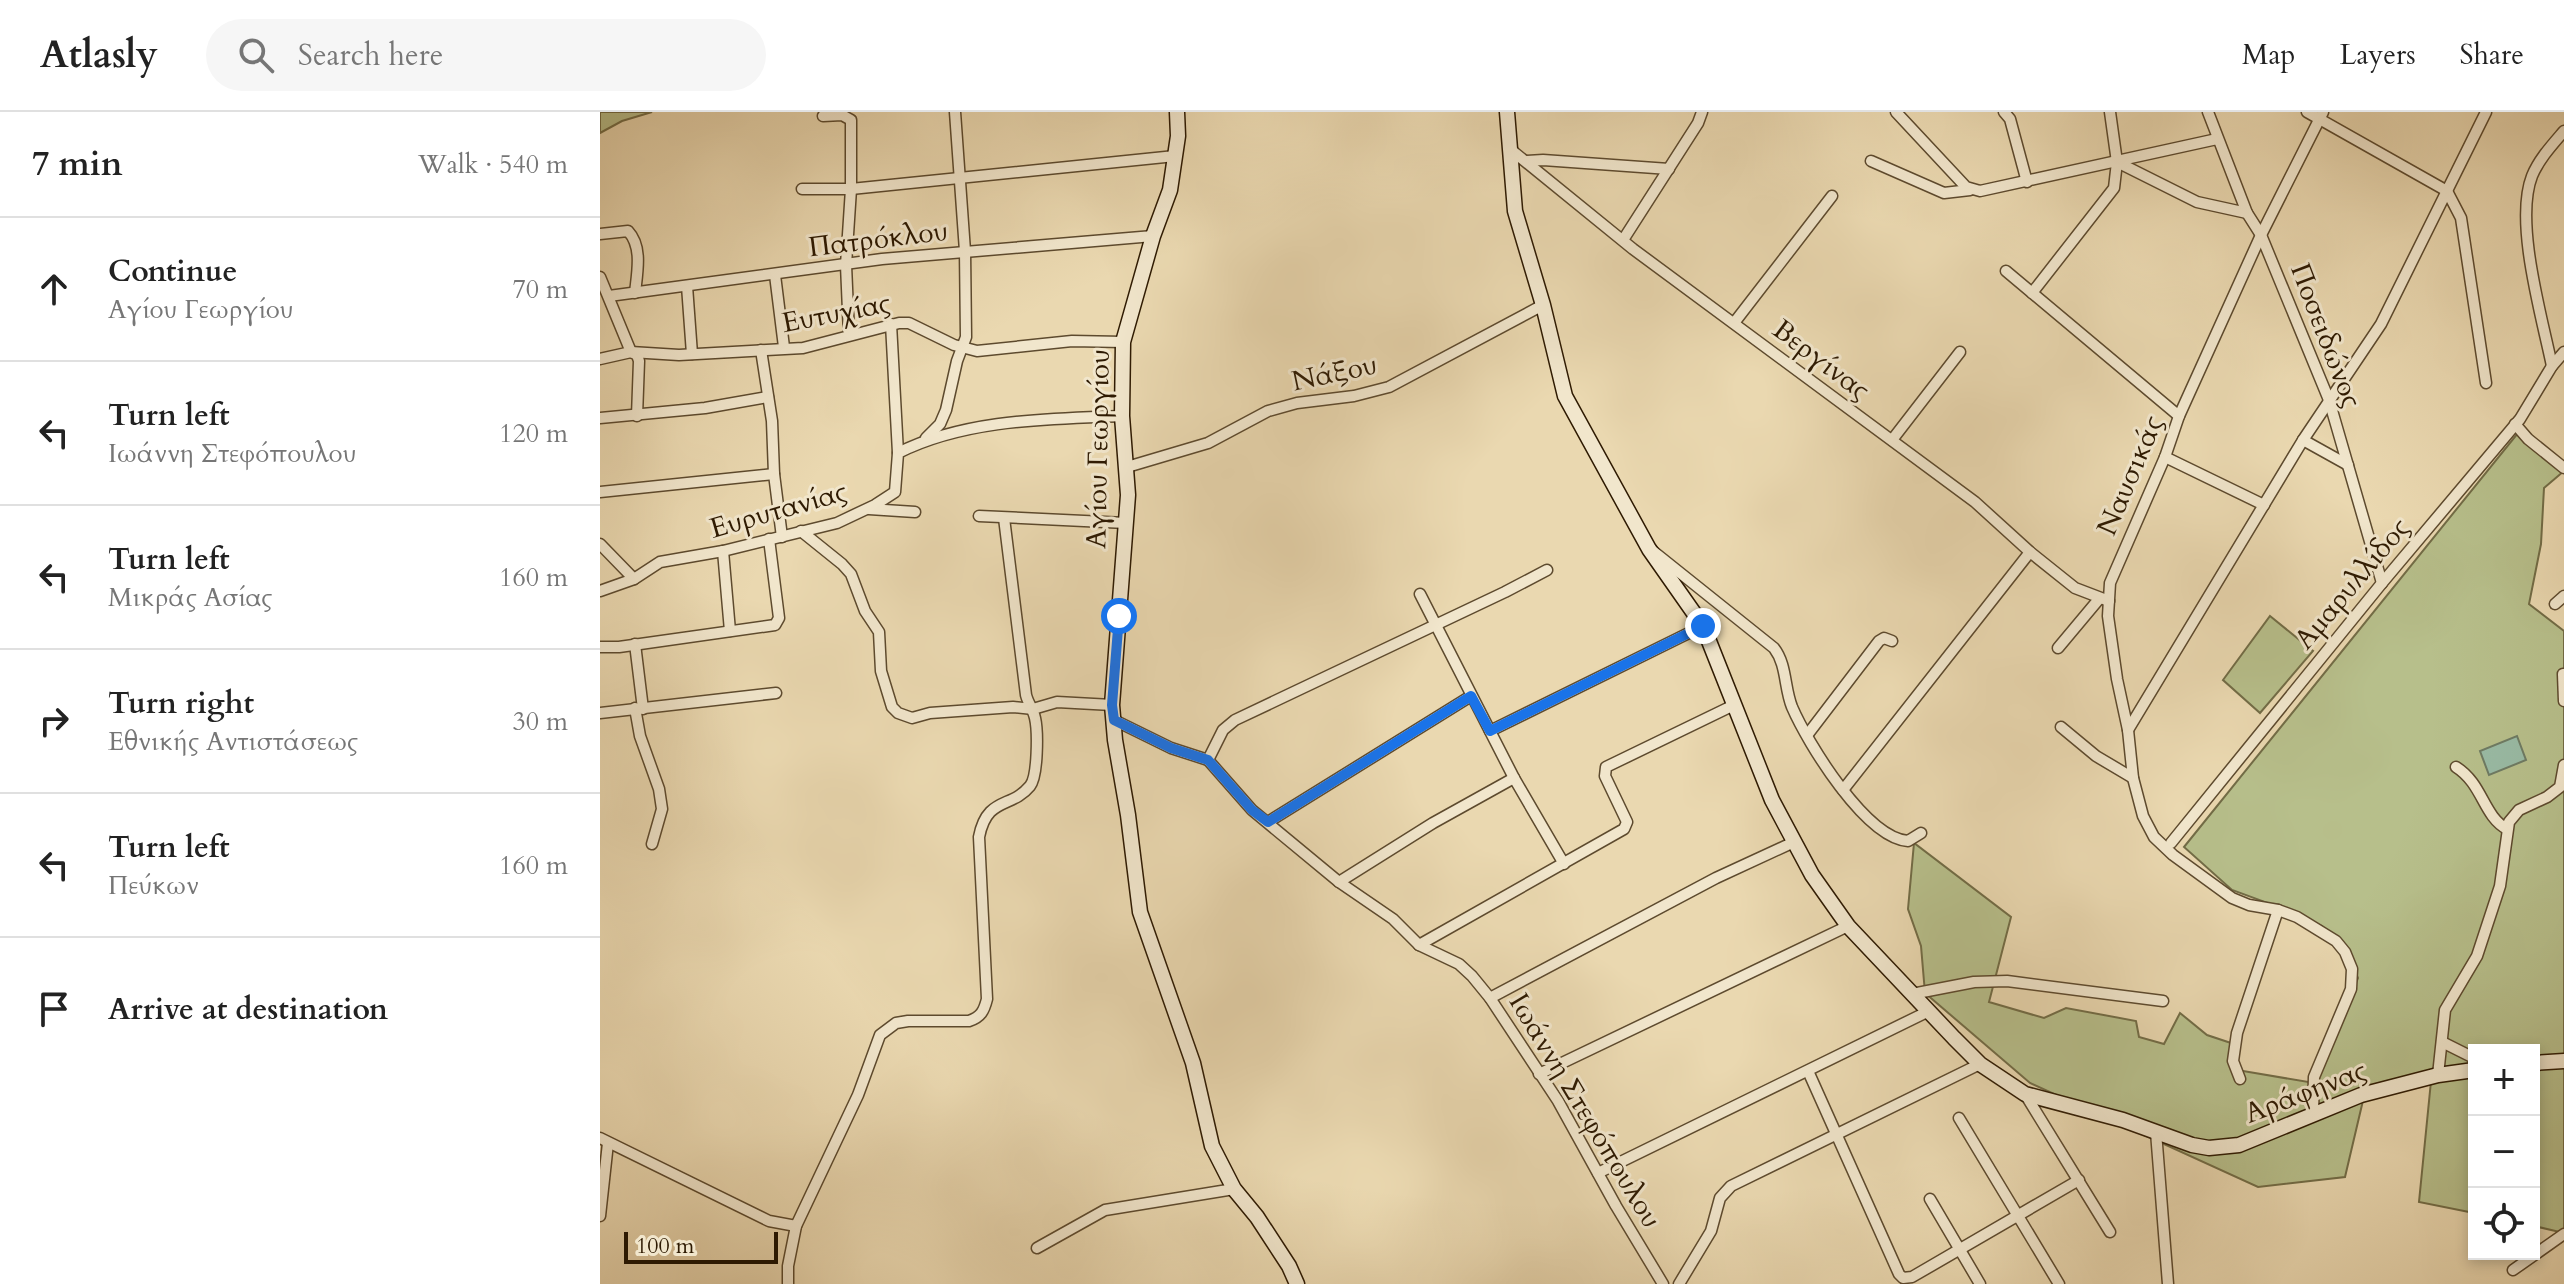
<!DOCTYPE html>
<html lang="en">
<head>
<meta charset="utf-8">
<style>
	body { margin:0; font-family:Cardo,serif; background:#f6f6f6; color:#222 }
	.controls { position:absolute; right:24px; bottom:24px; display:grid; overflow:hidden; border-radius:0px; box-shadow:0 4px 12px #0003 }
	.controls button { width:72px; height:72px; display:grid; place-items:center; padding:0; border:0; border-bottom:2px solid #e0e0e0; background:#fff; color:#222; font:40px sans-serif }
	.scale { position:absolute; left:24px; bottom:20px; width:154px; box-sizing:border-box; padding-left:8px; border:4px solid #2e1a02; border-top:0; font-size:22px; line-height:28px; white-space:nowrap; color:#2e1a02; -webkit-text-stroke:6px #f1e6cc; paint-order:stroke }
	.stop { position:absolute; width:24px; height:24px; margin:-18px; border:6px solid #1a73e8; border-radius:50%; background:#fff }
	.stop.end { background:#1a73e8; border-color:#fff; box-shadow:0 2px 8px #0008 }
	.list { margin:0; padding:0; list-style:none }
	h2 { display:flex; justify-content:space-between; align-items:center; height:104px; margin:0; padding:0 32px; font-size:34px }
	h2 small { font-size:26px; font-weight:400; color:#767676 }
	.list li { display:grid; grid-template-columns:52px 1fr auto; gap:24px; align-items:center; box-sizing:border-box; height:144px; padding:0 32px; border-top:2px solid #e0e0e0 }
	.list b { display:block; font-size:30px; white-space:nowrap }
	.list p { margin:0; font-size:26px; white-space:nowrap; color:#767676 }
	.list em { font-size:26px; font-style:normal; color:#767676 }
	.icon { flex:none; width:44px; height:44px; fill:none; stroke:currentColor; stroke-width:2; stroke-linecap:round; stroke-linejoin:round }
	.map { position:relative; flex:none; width:1964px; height:1172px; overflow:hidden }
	header { display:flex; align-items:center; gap:48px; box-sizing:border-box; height:112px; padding:0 40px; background:#fff; border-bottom:2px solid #e0e0e0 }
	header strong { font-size:38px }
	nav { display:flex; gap:44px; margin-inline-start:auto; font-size:28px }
	.search { width:560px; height:72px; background:#f6f6f6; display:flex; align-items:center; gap:20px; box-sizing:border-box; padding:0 28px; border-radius:44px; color:#767676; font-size:30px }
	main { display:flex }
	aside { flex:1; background:#fff }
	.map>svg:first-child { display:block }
	.green { fill:#b7bf8b; stroke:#726c46; stroke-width:2 }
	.water { fill:#99bba5; stroke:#6e7b64; stroke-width:2 }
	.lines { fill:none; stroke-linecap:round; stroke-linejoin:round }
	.street-casing { stroke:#5d4a2e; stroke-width:13 }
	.secondary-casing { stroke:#2e1a02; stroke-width:17 }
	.street { stroke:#f1e6cc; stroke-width:10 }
	.secondary { stroke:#f1e6cc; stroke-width:14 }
	.route { stroke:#1a73e8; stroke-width:10 }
	.labels { text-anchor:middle; stroke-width:6; stroke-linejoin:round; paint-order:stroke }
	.street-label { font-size:28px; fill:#2e1a02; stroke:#f1e6cc }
</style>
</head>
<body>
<header>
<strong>Atlasly</strong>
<div class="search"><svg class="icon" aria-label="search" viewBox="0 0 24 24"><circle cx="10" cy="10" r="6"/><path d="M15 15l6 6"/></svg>Search here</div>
<nav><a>Map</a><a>Layers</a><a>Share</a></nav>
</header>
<main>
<aside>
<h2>7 min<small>Walk · 540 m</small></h2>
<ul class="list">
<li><svg class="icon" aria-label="ahead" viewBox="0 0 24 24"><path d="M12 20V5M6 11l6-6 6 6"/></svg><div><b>Continue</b><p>Αγίου Γεωργίου</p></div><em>70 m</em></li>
<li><svg class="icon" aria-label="left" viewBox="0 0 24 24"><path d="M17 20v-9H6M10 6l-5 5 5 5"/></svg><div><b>Turn left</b><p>Ιωάννη Στεφόπουλου</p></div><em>120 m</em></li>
<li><svg class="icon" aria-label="left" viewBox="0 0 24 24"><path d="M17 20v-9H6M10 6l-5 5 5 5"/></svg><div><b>Turn left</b><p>Μικράς Ασίας</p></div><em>160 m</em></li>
<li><svg class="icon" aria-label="right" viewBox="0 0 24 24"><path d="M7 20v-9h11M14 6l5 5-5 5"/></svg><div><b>Turn right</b><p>Εθνικής Αντιστάσεως</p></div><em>30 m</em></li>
<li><svg class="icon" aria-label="left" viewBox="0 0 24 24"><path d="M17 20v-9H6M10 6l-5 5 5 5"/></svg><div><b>Turn left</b><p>Πεύκων</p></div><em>160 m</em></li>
<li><svg class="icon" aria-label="arrive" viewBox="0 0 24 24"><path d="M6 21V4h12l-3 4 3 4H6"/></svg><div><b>Arrive at destination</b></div></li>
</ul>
</aside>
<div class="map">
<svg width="1964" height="1172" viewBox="0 0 1964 1172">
	<rect width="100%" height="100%" fill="#ead8b0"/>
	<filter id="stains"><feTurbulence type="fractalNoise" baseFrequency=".0025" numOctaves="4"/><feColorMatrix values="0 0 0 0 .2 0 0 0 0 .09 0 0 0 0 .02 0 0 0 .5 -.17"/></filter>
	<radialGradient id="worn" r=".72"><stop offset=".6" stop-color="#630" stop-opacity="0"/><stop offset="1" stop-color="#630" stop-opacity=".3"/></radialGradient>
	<g class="green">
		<path d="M 0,0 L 52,0 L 22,9 L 0,21 Z"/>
		<path d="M 1922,316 L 1964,359 L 1944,376 L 1941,432 L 1929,492 L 1964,519 L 1964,1121 L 1934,1114 L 1934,938 L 1874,938 L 1874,1101 L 1819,1090 L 1832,959 L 1765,980 L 1745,1065 L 1658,1075 L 1430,971 L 1325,881 L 1321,834 L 1308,797 L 1314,731 L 1411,805 L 1389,890 L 1444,906 L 1466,896 L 1536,909 L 1539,925 L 1564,932 L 1580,901 L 1607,923 L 1631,931 L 1631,957 L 1714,971 L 1758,866 L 1743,833 L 1722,814 L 1695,801 L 1632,778 L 1584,735 Z"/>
		<path d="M 1670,504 L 1713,539 L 1660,601 L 1623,568 Z"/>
	</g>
	<path class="water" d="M 1917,624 L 1926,648 L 1889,663 L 1880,639 Z"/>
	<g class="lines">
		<g class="street-casing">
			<g id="street">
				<path d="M 1296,0 L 1366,75 L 1380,79 L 1617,27"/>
				<path d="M 1404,0 L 1410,7 L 1427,70"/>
				<path d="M 1608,0 L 1647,101 L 1661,123 L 1729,288 L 1782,471"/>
				<path d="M 1707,0 L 1847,79 L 1861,106 L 1886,271"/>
				<path d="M 223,4 L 242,3 L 251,8 L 251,77 L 246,153 L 249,222"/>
				<path d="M 910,37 L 1033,137 L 1375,390 L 1430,440 L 1475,476 L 1509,489"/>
				<path d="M 927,49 L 943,48 L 1069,57"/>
				<path d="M 1271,49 L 1344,81 L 1370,78"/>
				<path d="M 1517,50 L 1597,90 L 1647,101"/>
				<path d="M 202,77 L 251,77 L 575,44"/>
				<path d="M 0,122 L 28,119 C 43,135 37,161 35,181"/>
				<path d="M 1023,128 L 1098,11 L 1102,0"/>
				<path d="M 1406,159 L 1579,304"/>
				<path d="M 175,163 L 184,235"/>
				<path d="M 0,165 L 31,240 L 37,243 L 39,249 L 37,304"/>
				<path d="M 87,174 L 92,242"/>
				<path d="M 1432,181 L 1514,76 L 1517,50 L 1510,0"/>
				<path d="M 9,184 L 282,147 L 553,124"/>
				<path d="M 1134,211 L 1232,84"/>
				<path d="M 291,212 L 298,341"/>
				<path d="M 161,238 L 172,309 L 174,362 L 182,425"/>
				<path d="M 0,247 L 31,240 L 79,243 L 203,236 L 299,211 L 309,211 L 354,233 L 377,239 L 472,229 L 523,230"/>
				<path d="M 1952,254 C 1942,205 1914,110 1932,64 C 1939,47 1952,33 1964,19"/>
				<path d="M 0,306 L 105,296 L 168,285"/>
				<path d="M 1915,312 L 1928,327 L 1964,356"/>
				<path d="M 326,326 L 340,312 L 346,298 L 357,249 L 366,225 L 365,139 L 355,0"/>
				<path d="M 1292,328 L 1360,240"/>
				<path d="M 1703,328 L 1748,353"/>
				<path d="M 1565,345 L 1664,393"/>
				<path d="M 527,355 L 608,331 L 668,299 L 697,291 L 754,284 L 789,275 L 943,193"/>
				<path d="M 0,380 L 174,362"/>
				<path d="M 269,397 L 315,400"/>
				<path d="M 379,404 L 526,411"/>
				<path d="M 201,419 L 242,452 L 251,462 L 265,499 L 279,520 L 281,559 L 292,595 L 298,601 L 312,606 L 330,601 L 413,595 L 433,597 L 457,590 L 512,593"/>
				<path d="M 0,432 L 34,467"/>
				<path d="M 123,439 L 130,519"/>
				<path d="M 1054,440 L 1174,536 C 1187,553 1184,575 1192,595 C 1208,632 1266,726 1308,729 L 1321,721"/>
				<path d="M 0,479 L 34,467 L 60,450 L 123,439 L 237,411 L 275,393 L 295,380 L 298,341 C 365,307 448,307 522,304"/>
				<path d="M 820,482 L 914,666 L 964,752"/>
				<path d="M 1955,492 L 1964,484"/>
				<path d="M 35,532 L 43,597"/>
				<path d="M 0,535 L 19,535 L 175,513 L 179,506 L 169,427"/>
				<path d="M 1458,536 L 1499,487"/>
				<path d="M 1963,562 L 1964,589"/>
				<path d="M 35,596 L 40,624 L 59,677 L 62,697 L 52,732"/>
				<path d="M 0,601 L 176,581"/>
				<path d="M 514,608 L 571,636 L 608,648 L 652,698 L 739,770 L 793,807 L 819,833 L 859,852 L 872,864 L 890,886 L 958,989 L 1016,1094 L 1063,1172"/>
				<path d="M 1461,615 L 1496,644 L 1533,666"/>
				<path d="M 1528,618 L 1703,328 L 1781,212 L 1886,0"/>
				<path d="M 890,619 L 1103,514"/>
				<path d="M 1208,622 L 1279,529 L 1284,526 L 1292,529"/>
				<path d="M 608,648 L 623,618 L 635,608 L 905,480 L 947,458"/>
				<path d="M 1856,655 C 1883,672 1883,704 1907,717"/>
				<path d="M 1243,678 L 1430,440"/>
				<path d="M 668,710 L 871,584"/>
				<path d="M 1571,731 L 1782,471 L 1920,307 L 1952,254 L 1964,240"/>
				<path d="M 739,770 L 833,711 L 914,666"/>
				<path d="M 819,833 L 1024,717 L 1027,710 L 1005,664 L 1006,655 L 1134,593"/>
				<path d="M 1312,882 L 1374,870 L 1407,869 L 1563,889"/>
				<path d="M 890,886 L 1116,766 L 1194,730"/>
				<path d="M 1842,930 L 1874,946"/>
				<path d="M 1208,959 L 1299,1162 L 1303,1166 L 1312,1165 L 1479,1068"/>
				<path d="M 939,962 L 1248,814"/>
				<path d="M 1838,963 L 1845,898 L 1877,844 L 1900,774 L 1909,710 L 1919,698 L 1947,685 L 1960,675 L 1964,653"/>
				<path d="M 1640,967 L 1633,949 L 1637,921 L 1678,798"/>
				<path d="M 1425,982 L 1510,1120"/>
				<path d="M 1713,1000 L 1714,965 L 1751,877 L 1752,857 L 1745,840 L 1736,829 L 1697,805 L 1678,798 L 1649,793 L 1632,786 L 1573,743 L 1554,725 L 1543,704 L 1533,666 L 1528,618 L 1517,567 L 1508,504 L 1510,471 L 1565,345 L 1579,304 L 1661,123 L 1723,0"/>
				<path d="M 1359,1006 L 1459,1172"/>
				<path d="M 1556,1020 L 1568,1172"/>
				<path d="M 0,1026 L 169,1109 L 196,1114"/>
				<path d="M 998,1061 L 1329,899"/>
				<path d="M 1330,1087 L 1380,1172"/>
				<path d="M 0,1104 L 8,1031"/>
				<path d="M 437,1136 L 505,1098 L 634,1077"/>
				<path d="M 1913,1158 L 1964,1122"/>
				<path d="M 188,1172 L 188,1154 L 196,1114 L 258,983 L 280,923 L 296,911 L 308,909 L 369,909 C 381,905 384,899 387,887 L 379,725 C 387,684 411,697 430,674 C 438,664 438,619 435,606 C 433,597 428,591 426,583 L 404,406"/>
				<path d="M 1079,1172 L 1111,1119 L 1120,1086 L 1131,1074 L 1380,952"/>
			</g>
		</g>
		<g class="secondary-casing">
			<g id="secondary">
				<path d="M 577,0 L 578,24 L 570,78 L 553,124 L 523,230 L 522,304 L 528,383 L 512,593 L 515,628 L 528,703 L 540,800 L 593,951 L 612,1034 L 634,1077 L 657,1105 L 689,1154 L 697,1172"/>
				<path d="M 907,0 L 915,99 L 943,193 L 965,284 L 1049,437 L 1103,514 L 1172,688 L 1212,763 L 1248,814 L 1354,926 L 1380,952 L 1425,982 L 1523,1008 L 1592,1033 L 1609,1036 L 1639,1033 L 1761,983 L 1838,963 L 1874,958"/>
				<path d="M 1934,951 L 1964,949"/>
			</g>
		</g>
		<use href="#street" class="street"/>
		<use href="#secondary" class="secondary"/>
	</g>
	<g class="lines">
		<path class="route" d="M 519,504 L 512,593 L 514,608 L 571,636 L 608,648 L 652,698 L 668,710 L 871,584 L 890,619 L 1103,514"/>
	</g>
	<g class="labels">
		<g class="street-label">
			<text transform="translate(278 126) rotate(-7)" y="10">Πατρόκλου</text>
			<text transform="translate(236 200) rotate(-11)" y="10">Ευτυχίας</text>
			<text transform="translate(1727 223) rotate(69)" y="10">Ποσειδώνος</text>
			<text transform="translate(1222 247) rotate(37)" y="10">Βεργίνας</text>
			<text transform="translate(734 260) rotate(-12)" y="10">Νάξου</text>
			<text transform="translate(497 337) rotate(-89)" y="10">Αγίου Γεωργίου</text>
			<text transform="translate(1529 363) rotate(-67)" y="10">Ναυσικάς</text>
			<text transform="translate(178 397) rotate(-16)" y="10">Ευρυτανίας</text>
			<text transform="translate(1751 471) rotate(-50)" y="10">Αμαρυλλίδος</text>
			<text transform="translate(1705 979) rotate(-21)" y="10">Αράφηνας</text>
			<text transform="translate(986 998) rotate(59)" y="10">Ιωάννη Στεφόπουλου</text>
		</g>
	</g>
	<rect width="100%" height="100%" filter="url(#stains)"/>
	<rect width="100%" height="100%" fill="url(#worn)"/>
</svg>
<div class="controls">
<button>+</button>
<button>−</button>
<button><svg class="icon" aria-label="locate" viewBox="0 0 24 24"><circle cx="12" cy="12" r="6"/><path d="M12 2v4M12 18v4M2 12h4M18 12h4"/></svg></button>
</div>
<div class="scale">100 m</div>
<div class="stop" style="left:519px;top:504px"></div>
<div class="stop end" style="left:1103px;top:514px"></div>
</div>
</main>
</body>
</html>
